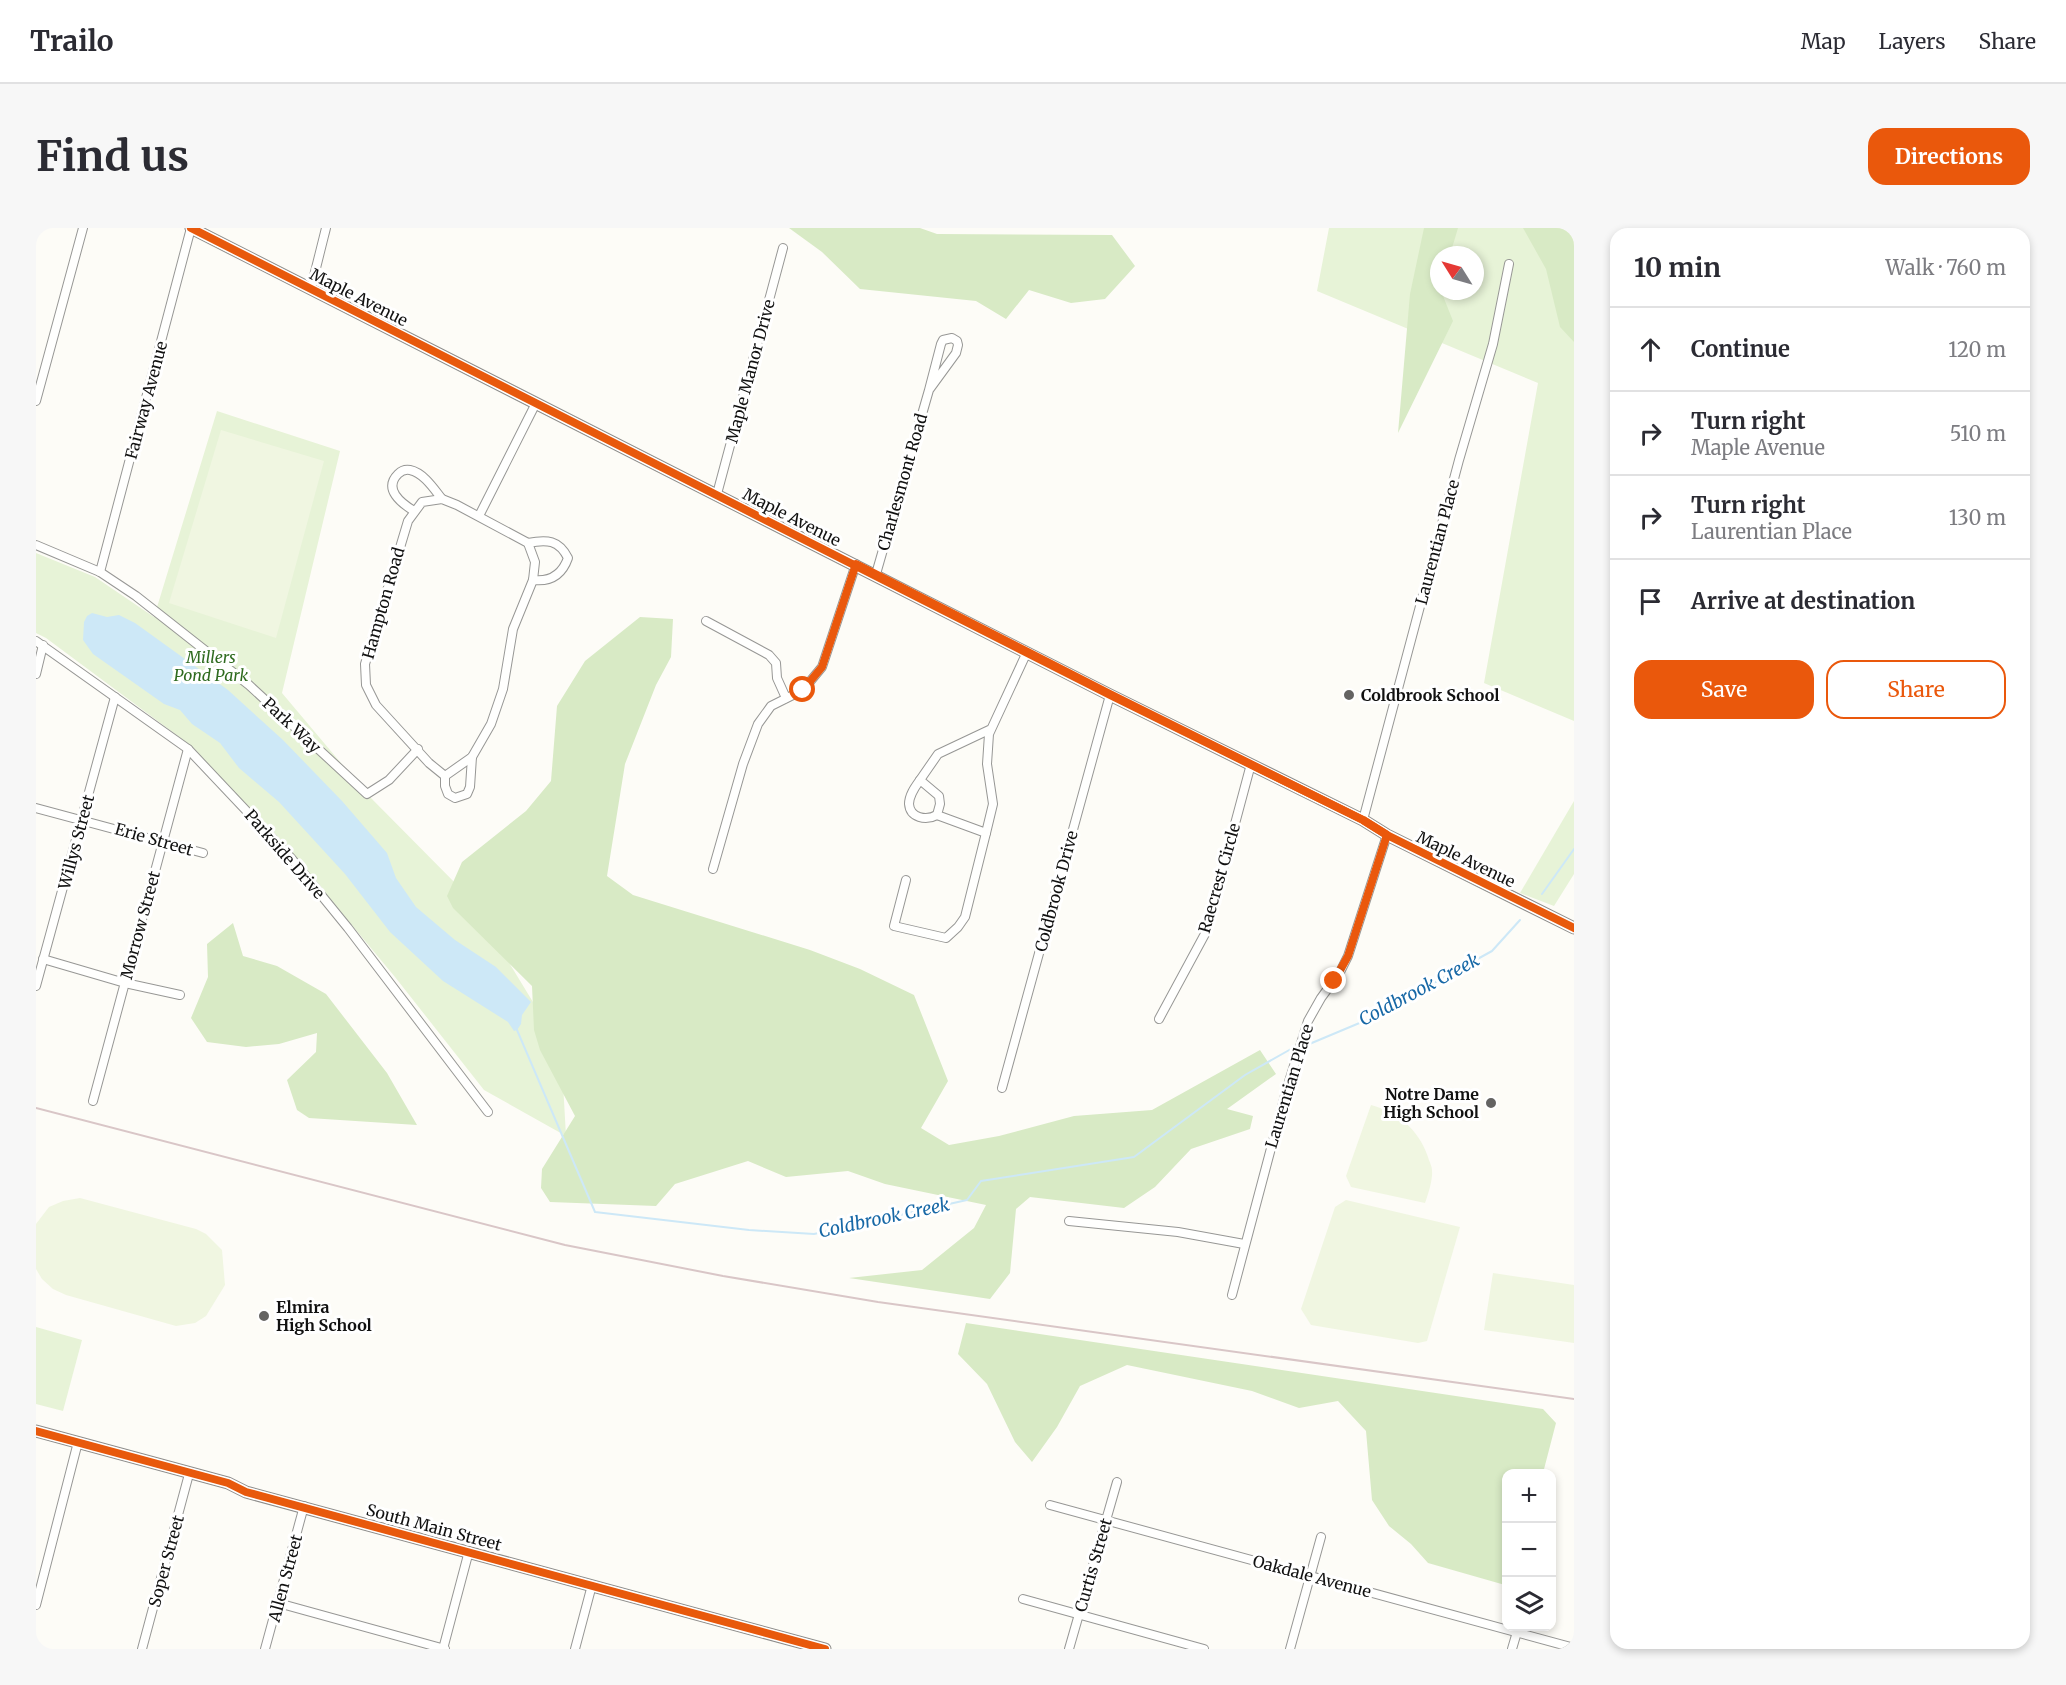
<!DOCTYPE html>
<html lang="en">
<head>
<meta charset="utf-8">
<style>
	body { margin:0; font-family:Merriweather,serif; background:#f7f7f7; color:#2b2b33 }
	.controls { position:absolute; right:18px; bottom:18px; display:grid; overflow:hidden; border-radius:12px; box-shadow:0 3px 9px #0003 }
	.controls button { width:54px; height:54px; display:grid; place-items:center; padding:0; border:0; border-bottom:2px solid #e1e1e2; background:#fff; color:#2b2b33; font:30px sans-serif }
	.compass { position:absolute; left:1394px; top:18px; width:54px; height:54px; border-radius:50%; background:#fff; box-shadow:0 3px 9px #0003; rotate:307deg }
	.stop { position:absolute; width:18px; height:18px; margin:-14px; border:4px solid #ea580c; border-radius:50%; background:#fff }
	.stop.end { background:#ea580c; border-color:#fff; box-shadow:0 2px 6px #0008 }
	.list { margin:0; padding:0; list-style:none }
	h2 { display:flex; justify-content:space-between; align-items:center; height:78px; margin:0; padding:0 24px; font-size:26px }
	h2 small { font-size:20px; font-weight:400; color:#7c7c81 }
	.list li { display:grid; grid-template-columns:39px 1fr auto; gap:18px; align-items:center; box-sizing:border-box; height:84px; padding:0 24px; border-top:2px solid #e1e1e2 }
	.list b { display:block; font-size:22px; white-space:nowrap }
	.list p { margin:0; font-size:20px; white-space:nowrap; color:#7c7c81 }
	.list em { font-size:20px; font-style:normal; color:#7c7c81 }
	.actions { display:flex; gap:12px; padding:18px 24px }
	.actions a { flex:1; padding:14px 0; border:2px solid #ea580c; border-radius:18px; text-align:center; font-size:21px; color:#ea580c }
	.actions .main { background:#ea580c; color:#fff }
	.icon { flex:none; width:33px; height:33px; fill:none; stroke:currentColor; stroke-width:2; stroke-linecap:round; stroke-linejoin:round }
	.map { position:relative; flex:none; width:1538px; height:1421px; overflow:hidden; border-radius:18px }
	header { display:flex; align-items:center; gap:36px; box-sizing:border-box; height:84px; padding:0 30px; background:#fff; border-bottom:2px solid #e1e1e2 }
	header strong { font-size:28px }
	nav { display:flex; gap:33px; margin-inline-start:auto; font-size:21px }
	.intro { display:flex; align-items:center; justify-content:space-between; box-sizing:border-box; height:144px; padding:0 36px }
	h1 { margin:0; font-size:42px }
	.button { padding:15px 27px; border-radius:18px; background:#ea580c; color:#fff; font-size:21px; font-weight:700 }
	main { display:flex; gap:36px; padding:0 36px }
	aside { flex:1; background:#fff; border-radius:18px; box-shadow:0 3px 9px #0003 }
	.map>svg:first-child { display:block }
	.green { fill:#e7f3d7; fill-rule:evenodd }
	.forest { fill:#d8eac5 }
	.pitch { fill:#f0f6e1 }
	.water { fill:#cde8f7 }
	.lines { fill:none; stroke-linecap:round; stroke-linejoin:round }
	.stream { stroke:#cde8f7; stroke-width:2 }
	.street-casing { stroke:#979795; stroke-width:10 }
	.secondary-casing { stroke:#8e8d8b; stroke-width:13 }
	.street { stroke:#fffffe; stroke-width:8 }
	.secondary { stroke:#f6f4eb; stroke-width:10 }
	.rail { stroke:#d9c6c7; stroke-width:2 }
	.cycleway-casing { stroke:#fff; stroke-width:11 }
	.cycleway { stroke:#e8590c; stroke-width:8 }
	.route { stroke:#ea580c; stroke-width:8 }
	.poi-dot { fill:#646362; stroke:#fff; stroke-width:2 }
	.labels { text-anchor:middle; stroke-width:6; stroke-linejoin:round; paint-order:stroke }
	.street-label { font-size:16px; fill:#111; stroke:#fff }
	.park-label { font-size:16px; font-style:italic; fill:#2f6b1f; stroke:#fff }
	.poi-label { font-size:16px; font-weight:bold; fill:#111; stroke:#fff; text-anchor:start }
	.water-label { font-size:18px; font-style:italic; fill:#1768a6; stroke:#fff }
</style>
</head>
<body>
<header>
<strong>Trailo</strong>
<nav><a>Map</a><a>Layers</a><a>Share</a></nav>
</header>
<div class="intro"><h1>Find us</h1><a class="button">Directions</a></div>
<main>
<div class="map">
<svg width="1538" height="1421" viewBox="0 0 1538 1421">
	<rect width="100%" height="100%" fill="#fdfcf7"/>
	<g class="green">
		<path d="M 1293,0 L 1538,0 L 1538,493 L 1448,455 L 1502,155 L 1281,63 ZM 1403,27 L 1439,27 L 1439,63 L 1403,63 Z"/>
		<path d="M 181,183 L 304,223 L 246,465 L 331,566 L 433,669 L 525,820 L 530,908 L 448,862 L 359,749 L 260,630 L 154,517 L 10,410 L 0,405 L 0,325 L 59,349 L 118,389 Z"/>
		<path d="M 1538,573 L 1538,646 L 1518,678 L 1484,665 Z"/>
		<path d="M 0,1099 L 46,1112 L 27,1183 L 0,1176 Z"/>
	</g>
	<g class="forest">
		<path d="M 753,0 L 884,0 L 901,6 L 1076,7 L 1099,38 L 1069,71 L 1035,75 L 993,62 L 970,91 L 940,73 L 824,61 L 786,24 Z"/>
		<path d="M 1388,0 L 1422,0 L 1414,27 L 1403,27 L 1403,63 L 1405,63 L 1417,93 L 1362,205 L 1374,66 Z"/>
		<path d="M 1487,0 L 1538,0 L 1538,114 L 1524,99 L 1510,41 Z"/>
		<path d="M 604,389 L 637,391 L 635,429 L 620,457 L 589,536 L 571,648 L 597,667 L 774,722 L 824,741 L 878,767 L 912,853 L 885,900 L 913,917 L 963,908 L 1038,888 L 1116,882 L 1224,822 L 1240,846 L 1191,881 L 1217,888 L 1214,901 L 1155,921 L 1119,959 L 1088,980 L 994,969 L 980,981 L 974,1045 L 954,1071 L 813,1050 L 886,1042 L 938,1000 L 950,977 L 849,956 L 812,943 L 750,949 L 712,933 L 639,956 L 620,978 L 514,974 L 505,960 L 506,941 L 539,888 L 504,822 L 498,802 L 496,758 L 417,680 L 411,668 L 426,634 L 490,583 L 515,553 L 521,478 L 549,433 Z"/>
		<path d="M 197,695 L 207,728 L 241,738 L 290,766 L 351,845 L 381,897 L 273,890 L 261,882 L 251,852 L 280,824 L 281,805 L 243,816 L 210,819 L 171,814 L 155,790 L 172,749 L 171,716 Z"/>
		<path d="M 930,1095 L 1507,1181 L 1520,1195 L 1507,1245 L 1470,1246 L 1470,1355 L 1469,1357 L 1392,1335 L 1375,1316 L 1353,1298 L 1336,1272 L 1330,1203 L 1302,1173 L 1263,1180 L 1216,1163 L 1091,1137 L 1044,1158 L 1021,1199 L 996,1234 L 979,1214 L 951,1156 L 922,1126 Z"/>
	</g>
	<g class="pitch">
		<path d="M 185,202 L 288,233 L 240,410 L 133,375 Z"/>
		<path d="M 1335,877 C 1362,884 1383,902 1392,929 C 1393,933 1396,938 1396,942 C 1397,952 1392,966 1389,975 L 1315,959 L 1310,948 Z"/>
		<path d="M 44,970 L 160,1001 L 170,1006 L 186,1022 L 189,1057 L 170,1088 L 159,1095 L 140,1098 L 30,1067 L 17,1061 L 6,1051 L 0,1041 L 0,996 L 13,979 L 27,973 Z"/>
		<path d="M 1310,972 L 1424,999 L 1391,1113 L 1382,1115 L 1275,1097 L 1265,1081 L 1299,979 Z"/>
		<path d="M 1457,1045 L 1538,1057 L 1538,1115 L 1448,1102 Z"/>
	</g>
	<path class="water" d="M 56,385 L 71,389 L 83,387 L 99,395 L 192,462 L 247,512 L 306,573 L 351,625 L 360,650 L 380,679 L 419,712 L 460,739 L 495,774 L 486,787 L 485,796 L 481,802 L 478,803 L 472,794 L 407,753 L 354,704 L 309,646 L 243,574 L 203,540 L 184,515 L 156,496 L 144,482 L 128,476 L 57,426 L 47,412 L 48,394 L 51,388 Z"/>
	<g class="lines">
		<g class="stream">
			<path d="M 1506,666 L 1538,621"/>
			<path d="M 481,802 L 559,984 L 713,1002 L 778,1006 L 931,972 L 945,953 L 1098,929 L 1209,847 L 1255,821"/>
			<path d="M 1271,817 L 1333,791 L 1456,723 L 1484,692"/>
		</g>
		<g class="street-casing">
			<g id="street">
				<path d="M 275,60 L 290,0"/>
				<path d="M 0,173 L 47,0"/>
				<path d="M 681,266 L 747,20"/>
				<path d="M 406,271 L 421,277 L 492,315 L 499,334 L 497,352 L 477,401 L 467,461 L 455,496 L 436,529 L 409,548 L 393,535 L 340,477 L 330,457 L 329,436 L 372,293 L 386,274 Z"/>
				<path d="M 378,283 C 365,275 347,261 362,246 C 365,243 369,241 374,242 C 388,245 398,261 406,271"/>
				<path d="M 443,288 L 500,175"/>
				<path d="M 492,315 C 511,311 523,312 532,330 C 526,347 514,354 497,352"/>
				<path d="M 0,317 L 64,344 L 100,368 L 213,457 L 331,566 L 353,552 L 382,521"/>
				<path d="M 64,344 L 155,0"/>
				<path d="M 840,346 L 893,162 L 920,125 L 922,117 L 921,113 L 916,110 L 907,112 L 905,116 L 893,162"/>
				<path d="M 670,393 L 733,427 L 740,435 L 741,450 L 750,470"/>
				<path d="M 0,413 L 152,521 L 255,630 L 312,700 L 452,884"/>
				<path d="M 0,446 L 7,417"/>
				<path d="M 955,501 L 902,526 L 884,552 L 903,568 L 904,576 L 901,587 L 950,605 L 957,576 L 951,536 L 953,506 L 991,424"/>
				<path d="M 409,548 L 409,558 L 412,566 L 419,570 L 431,566 L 434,559 L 436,529"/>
				<path d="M 884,552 C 879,559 873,567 873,576 C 874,590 890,593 901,587"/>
				<path d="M 0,580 L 167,625"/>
				<path d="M 1327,592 L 1423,232 L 1457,116 L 1473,36"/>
				<path d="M 677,641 L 707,536 L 722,496 L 735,478 L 767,462 L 786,439 L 820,336"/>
				<path d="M 870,652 L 858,698 L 910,710 L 922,699 L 929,689 L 950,605"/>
				<path d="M 7,731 L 89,755 L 144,767"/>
				<path d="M 0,758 L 79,469"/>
				<path d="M 1123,791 L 1170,704 L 1215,536"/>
				<path d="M 966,860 L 1074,467"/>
				<path d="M 57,873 L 152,521"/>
				<path d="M 1033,993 L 1142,1004 L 1208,1016"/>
				<path d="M 1196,1067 L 1251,860 L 1272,793 L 1285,770 L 1304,744 L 1312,728 L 1351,607"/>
				<path d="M 1014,1277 L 1538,1420"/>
				<path d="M 987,1371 L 1168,1421"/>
				<path d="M 242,1375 L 409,1421"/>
				<path d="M 0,1377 L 42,1214"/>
				<path d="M 106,1421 L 153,1246"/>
				<path d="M 229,1421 L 268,1278"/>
				<path d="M 407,1421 L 433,1323"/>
				<path d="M 539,1421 L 556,1357"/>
				<path d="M 1033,1421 L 1081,1254"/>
				<path d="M 1254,1421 L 1285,1309"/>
				<path d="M 1476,1421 L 1481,1404"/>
			</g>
		</g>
		<g class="secondary-casing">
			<g id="secondary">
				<path d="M 155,0 L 1074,467 L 1327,592 L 1351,607 L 1538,700"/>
				<path d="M 0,1203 L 192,1255 L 210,1264 L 789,1421"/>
			</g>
		</g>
		<use href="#street" class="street"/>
		<use href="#secondary" class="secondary"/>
		<path class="rail" d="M 0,880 L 529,1017 L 687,1048 L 842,1074 L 1538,1171"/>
		<g class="cycleway-casing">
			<g id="cycleway">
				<path d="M 155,0 L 1074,467 L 1327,592 L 1351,607 L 1538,700"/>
				<path d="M 0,1203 L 192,1255 L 210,1264 L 789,1421"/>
			</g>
		</g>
		<use href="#cycleway" class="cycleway"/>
	</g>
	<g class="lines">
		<path class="route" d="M 767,462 L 786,439 L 820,336 L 1074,466 L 1327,592 L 1351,607 L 1312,728 L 1298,753"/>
	</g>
	<g class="poi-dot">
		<circle cx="1313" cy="467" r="6"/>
		<circle cx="1455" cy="875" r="6"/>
		<circle cx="228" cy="1088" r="6"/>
	</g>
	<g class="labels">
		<g class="street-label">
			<text transform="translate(323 69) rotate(27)" y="6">Maple Avenue</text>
			<text transform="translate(714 143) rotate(-75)" y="6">Maple Manor Drive</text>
			<text transform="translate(110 172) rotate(-75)" y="6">Fairway Avenue</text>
			<text transform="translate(866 254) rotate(-74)" y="6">Charlesmont Road</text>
			<text transform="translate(756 289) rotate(27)" y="6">Maple Avenue</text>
			<text transform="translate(1401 314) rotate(-75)" y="6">Laurentian Place</text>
			<text transform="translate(347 375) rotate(-74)" y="6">Hampton Road</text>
			<text transform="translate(256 497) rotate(43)" y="6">Park Way</text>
			<text transform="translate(118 611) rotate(16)" y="6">Erie Street</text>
			<text transform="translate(40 614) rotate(-75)" y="6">Willys Street</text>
			<text transform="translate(249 626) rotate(49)" y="6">Parkside Drive</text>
			<text transform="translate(1430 631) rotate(26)" y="6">Maple Avenue</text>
			<text transform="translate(1183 650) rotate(-74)" y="6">Raecrest Circle</text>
			<text transform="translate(1020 663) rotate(-75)" y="6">Coldbrook Drive</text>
			<text transform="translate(104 697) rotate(-75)" y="6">Morrow Street</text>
			<text transform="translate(1253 858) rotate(-73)" y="6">Laurentian Place</text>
			<text transform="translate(398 1299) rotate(15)" y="6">South Main Street</text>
			<text transform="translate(130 1333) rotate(-75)" y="6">Soper Street</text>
			<text transform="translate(1057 1337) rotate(-74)" y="6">Curtis Street</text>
			<text transform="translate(1276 1348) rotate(15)" y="6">Oakdale Avenue</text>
			<text transform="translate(249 1350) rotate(-75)" y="6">Allen Street</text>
		</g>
		<g class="park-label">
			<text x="175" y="435">Millers<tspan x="175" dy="18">Pond Park</tspan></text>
		</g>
		<g class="poi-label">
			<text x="1325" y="473">Coldbrook School</text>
			<text x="1443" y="872" text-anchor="end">Notre Dame<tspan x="1443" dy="18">High School</tspan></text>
			<text x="240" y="1085">Elmira<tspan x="240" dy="18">High School</tspan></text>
		</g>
		<g class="water-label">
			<text transform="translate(1383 762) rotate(-28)" y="6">Coldbrook Creek</text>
			<text transform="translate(848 990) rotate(-12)" y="6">Coldbrook Creek</text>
		</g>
	</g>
</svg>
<div class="controls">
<button>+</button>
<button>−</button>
<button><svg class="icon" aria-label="layers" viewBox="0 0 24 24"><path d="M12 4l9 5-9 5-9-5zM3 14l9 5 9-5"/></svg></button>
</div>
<svg class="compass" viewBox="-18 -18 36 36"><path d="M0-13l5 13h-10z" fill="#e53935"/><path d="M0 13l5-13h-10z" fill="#7c7c81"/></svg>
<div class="stop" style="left:767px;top:462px"></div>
<div class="stop end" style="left:1298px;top:753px"></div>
</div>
<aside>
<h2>10 min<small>Walk · 760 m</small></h2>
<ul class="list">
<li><svg class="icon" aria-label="ahead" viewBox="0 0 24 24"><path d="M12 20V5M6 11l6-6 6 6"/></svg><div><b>Continue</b></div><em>120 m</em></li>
<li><svg class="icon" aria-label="right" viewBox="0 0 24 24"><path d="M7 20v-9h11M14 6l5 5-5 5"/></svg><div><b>Turn right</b><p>Maple Avenue</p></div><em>510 m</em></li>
<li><svg class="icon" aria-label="right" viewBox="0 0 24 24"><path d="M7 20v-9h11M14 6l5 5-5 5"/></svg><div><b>Turn right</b><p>Laurentian Place</p></div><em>130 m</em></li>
<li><svg class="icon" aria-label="arrive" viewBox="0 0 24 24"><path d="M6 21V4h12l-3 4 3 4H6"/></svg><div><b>Arrive at destination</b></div></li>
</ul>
<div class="actions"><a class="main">Save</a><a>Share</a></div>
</aside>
</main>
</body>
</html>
